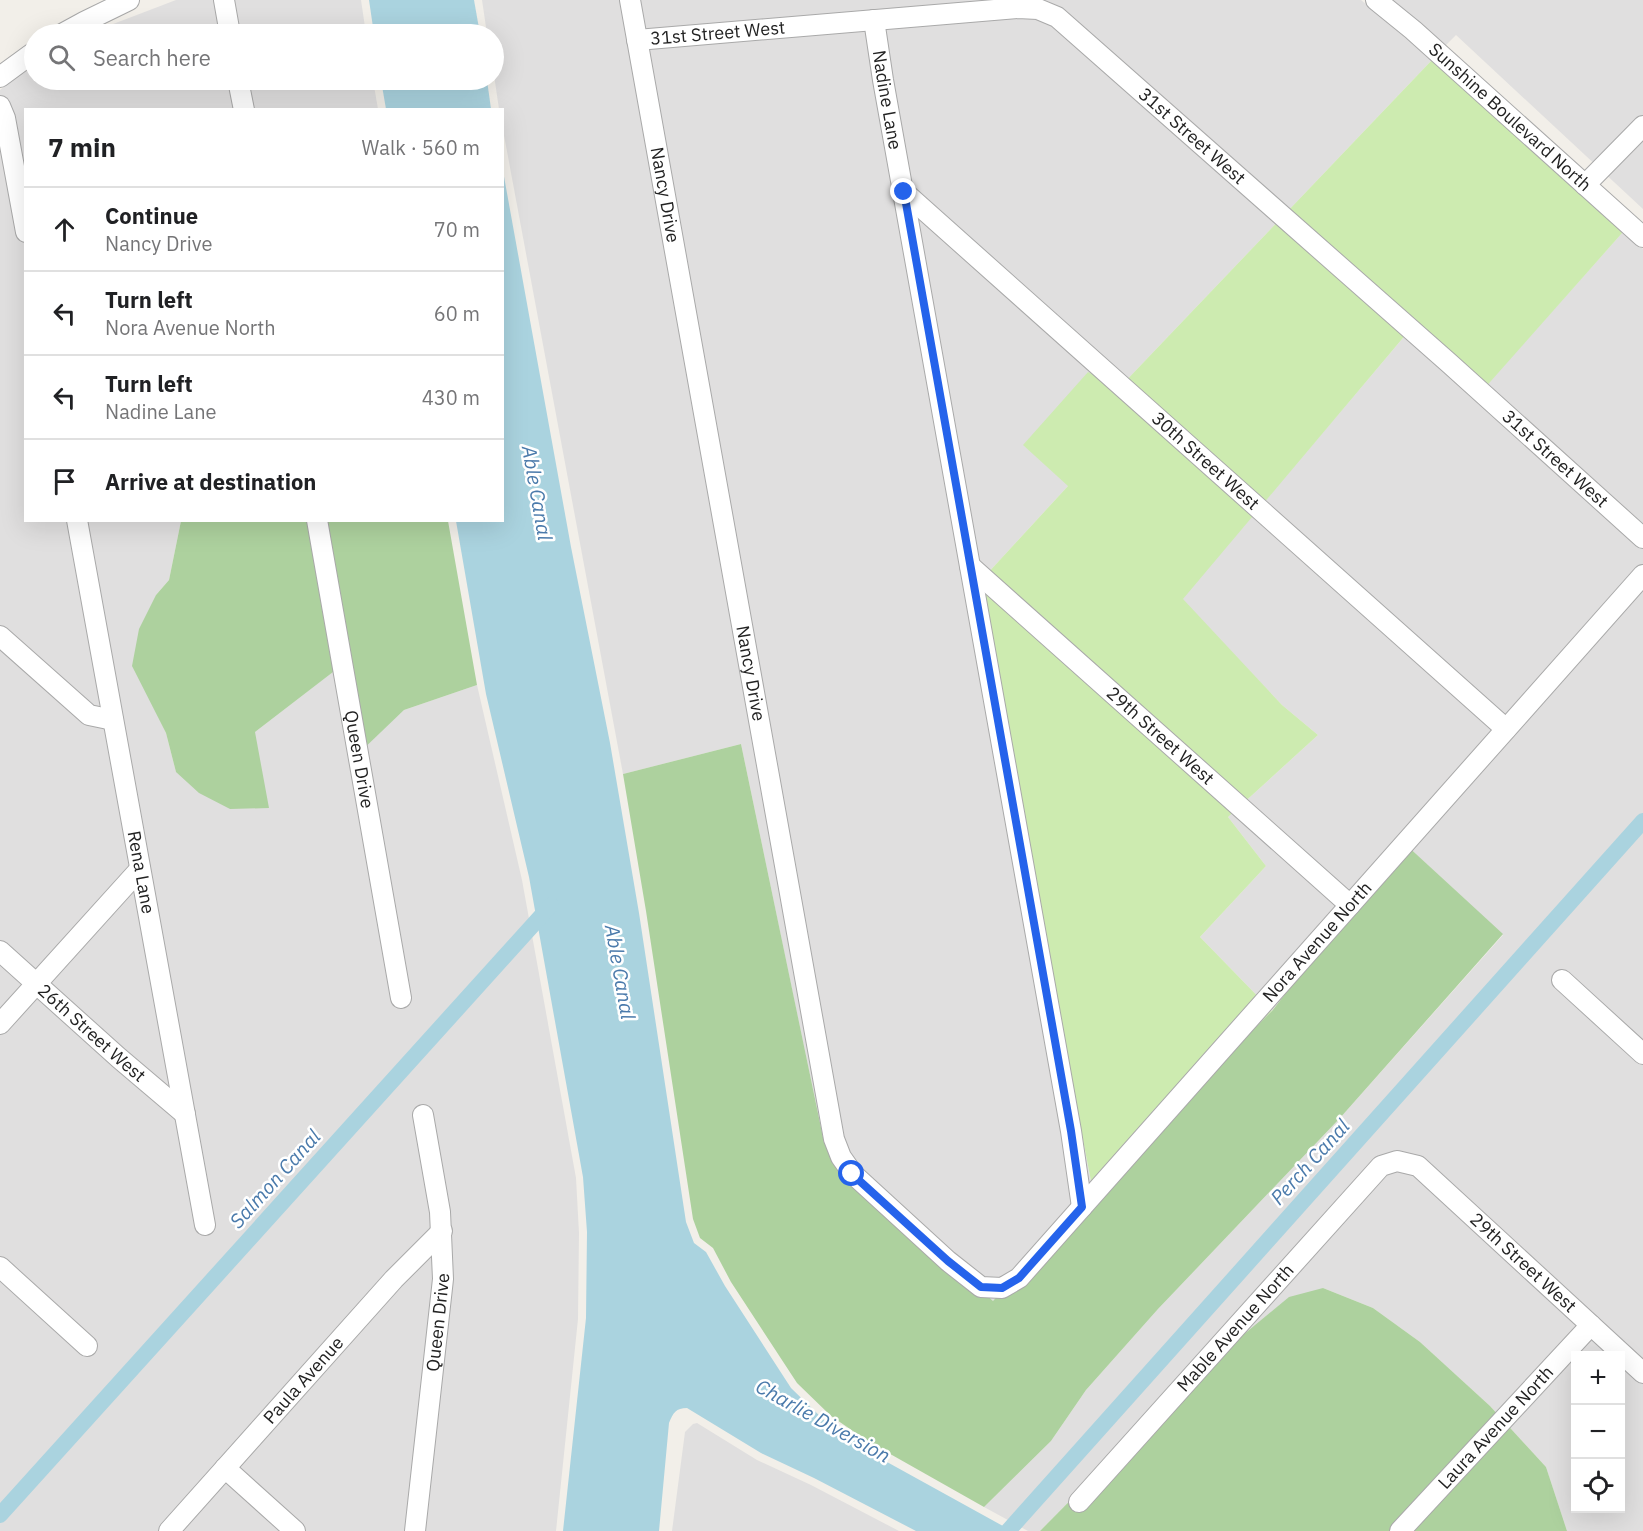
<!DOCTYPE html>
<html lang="en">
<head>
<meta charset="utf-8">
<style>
	body { margin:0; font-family:"IBM Plex Sans",sans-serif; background:#f6f6f6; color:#202124 }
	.controls { position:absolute; right:18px; bottom:18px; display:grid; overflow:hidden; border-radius:0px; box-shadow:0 6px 24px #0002 }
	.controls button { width:54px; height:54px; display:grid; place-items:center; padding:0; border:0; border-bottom:2px solid #e0e0e0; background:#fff; color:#202124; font:30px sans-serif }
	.stop { position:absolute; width:18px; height:18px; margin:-14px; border:4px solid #2563eb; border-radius:50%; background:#fff }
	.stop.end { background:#2563eb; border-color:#fff; box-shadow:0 2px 6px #0008 }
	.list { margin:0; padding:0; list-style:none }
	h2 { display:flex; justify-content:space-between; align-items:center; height:78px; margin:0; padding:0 24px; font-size:26px }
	h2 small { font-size:20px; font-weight:400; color:#757577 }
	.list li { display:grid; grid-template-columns:39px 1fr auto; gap:18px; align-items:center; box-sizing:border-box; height:84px; padding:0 24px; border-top:2px solid #e0e0e0 }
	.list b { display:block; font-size:22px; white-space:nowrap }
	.list p { margin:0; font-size:20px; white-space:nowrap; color:#757577 }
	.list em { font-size:20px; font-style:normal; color:#757577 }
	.icon { flex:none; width:33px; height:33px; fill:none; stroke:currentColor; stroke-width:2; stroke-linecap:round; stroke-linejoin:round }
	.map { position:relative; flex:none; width:1643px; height:1531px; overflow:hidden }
	.search { position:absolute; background:#fff; box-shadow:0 6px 24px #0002; left:24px; top:24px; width:480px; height:66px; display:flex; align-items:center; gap:15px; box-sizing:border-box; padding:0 21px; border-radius:33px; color:#757577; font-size:22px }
	.panel { position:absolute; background:#fff; box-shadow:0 6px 24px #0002; left:24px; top:108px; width:480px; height:414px; border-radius:0px }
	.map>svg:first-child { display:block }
	.residential { fill:#e0dfdf; fill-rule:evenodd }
	.grass { fill:#cdebb0 }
	.forest { fill:#add19e }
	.water { fill:#aad3df }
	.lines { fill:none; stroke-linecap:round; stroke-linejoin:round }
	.canal { stroke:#aad3df; stroke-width:16 }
	.minor-casing { stroke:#a9a9a9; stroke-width:22 }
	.minor { stroke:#fff; stroke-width:20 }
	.route { stroke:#2563eb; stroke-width:8 }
	.labels { text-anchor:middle; stroke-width:5; stroke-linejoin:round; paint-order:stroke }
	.street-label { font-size:18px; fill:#222; stroke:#fff }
	.water-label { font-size:20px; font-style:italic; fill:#4a7aab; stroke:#fff }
</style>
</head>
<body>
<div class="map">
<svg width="1643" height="1531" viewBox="0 0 1643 1531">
	<rect width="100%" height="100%" fill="#f2efe9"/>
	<g class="residential">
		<path d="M 176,0 L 361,0 L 366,34 L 87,34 Z"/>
		<path d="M 482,0 L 1361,0 L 1432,60 L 1120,387 L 1068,486 L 975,587 L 1092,1186 L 993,1301 L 824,1143 L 741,744 L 623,774 L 503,130 L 502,110 L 499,109 L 494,75 L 494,34 L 487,34 Z"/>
		<path d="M 1391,0 L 1643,0 L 1643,209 L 1456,35 L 1445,46 Z"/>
		<path d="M 34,62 L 34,80 L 373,80 L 378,109 L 26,110 L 26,520 L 181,521 L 169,580 L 156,595 L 150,700 L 166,733 L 176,772 L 255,732 L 334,671 L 357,754 L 404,710 L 477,685 L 522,880 L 576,1178 L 579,1233 L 578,1319 L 556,1531 L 0,1531 L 0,90 Z"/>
		<path d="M 1623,232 L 1643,249 L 1643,1531 L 1567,1531 L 1546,1467 L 1490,1406 L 1420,1342 L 1373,1308 L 1323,1288 L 1127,1443 L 1040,1531 L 1028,1531 L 984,1507 L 1051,1441 L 1086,1390 L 1158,1309 L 1340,1118 L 1503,935 L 1403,842 L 1272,1011 L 1200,937 L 1266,866 L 1228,817 L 1318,735 L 1282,705 L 1182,599 L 1414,325 L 1483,389 ZM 1576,1356 L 1620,1356 L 1620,1508 L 1576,1508 Z"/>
		<path d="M 697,1423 L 757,1460 L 811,1485 L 899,1531 L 672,1531 L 685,1432 L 693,1424 Z"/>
	</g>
	<path class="grass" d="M 1432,60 L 1623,232 L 1483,390 L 1413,326 L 1183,599 L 1282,705 L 1318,735 L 1228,817 L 1266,866 L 1200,937 L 1272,1011 L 1092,1186 L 975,587 L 1068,486 L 1023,445 L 1088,372 L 1120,387 Z"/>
	<g class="forest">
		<path d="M 181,521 L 448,521 L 477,685 L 404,710 L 357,755 L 333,672 L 255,732 L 269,808 L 230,809 L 199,793 L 176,772 L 166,733 L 132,666 L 139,629 L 156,595 L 169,580 Z"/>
		<path d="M 741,744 L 824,1142 L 993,1301 L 1092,1186 L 1272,1011 L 1403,842 L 1503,934 L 1340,1118 L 1158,1309 L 1086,1390 L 1051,1441 L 984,1507 L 869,1442 L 831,1416 L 797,1383 L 731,1282 L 713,1248 L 700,1238 L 693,1219 L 646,911 L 623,774 Z"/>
		<path d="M 1323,1288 L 1373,1308 L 1420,1342 L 1490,1406 L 1546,1467 L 1567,1531 L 1040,1531 L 1127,1443 L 1214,1359 L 1289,1297 Z"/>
	</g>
	<g class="water">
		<path d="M 369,0 L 474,0 L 480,34 L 374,34 Z"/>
		<path d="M 381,80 L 487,80 L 491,109 L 386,109 Z"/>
		<path d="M 503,171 L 571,547 L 610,743 L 639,913 L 686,1222 L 694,1243 L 706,1252 L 725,1286 L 791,1388 L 826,1422 L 887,1462 L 1012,1531 L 916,1531 L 814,1478 L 761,1453 L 687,1408 C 676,1408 673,1413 669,1423 L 659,1531 L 563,1531 L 586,1318 L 587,1232 L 583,1177 L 529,877 L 486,694 L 456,521 L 502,520 Z"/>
	</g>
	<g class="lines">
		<g class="canal">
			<path d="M 0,1515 L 551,905"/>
			<path d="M 1008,1531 L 1643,821"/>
		</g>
		<g class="minor-casing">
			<g id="minor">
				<path d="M 224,0 L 230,34"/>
				<path id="s1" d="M 630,0 L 834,1139 L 841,1157 L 853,1174 L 948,1261 L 981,1287 L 1002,1288 L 1019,1278 L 1643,575"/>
				<path id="s2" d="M 1376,0 L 1413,30 L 1643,237"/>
				<path id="s3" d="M 874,20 L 883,80 L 1071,1131 L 1082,1207"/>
				<path d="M 62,34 L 84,22 L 129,0"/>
				<path id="s4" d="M 637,40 L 1018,8 L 1038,9 L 1057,17 L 1449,363 L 1643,538"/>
				<path d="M 0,77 L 34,52"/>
				<path d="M 238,80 L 244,110"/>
				<path d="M 0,106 L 5,118 L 26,232"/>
				<path d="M 1585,185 L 1643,126"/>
				<path id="s5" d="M 904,192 L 1506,729"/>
				<path id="s6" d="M 77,520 L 205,1225"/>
				<path id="s7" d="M 317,520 L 401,998"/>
				<path id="s8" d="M 970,566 L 1350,905"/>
				<path d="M 0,636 L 89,715 L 113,720"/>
				<path id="s9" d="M 0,951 L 119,1058 L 185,1114"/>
				<path d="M 1562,980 L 1643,1054"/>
				<path d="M 0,1024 L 140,869"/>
				<path d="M 0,1267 L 87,1346"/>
				<path d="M 225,1468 L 295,1531"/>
				<path id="s10" d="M 1079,1502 L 1381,1166 L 1397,1161 L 1418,1166 L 1643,1373"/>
				<path id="s11" d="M 169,1531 L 394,1279 L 442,1231"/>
				<path id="s12" d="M 415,1531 L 443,1279 L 440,1212 L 423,1115"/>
				<path id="s13" d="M 1400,1531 L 1591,1325"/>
			</g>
		</g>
		<use href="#minor" class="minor"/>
	</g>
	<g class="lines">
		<path class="route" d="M 852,1174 L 948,1261 L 981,1287 L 1002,1288 L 1019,1278 L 1082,1207 L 1071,1131 L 904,192"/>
	</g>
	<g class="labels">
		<g class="street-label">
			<text dy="6" stroke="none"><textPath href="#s4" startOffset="81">31st Street West</textPath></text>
			<text dy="6" stroke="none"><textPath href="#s3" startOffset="81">Nadine Lane</textPath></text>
			<text dy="6" stroke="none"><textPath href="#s2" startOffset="178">Sunshine Boulevard North</textPath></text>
			<text dy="6" stroke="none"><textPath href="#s4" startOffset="603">31st Street West</textPath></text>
			<text dy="6" stroke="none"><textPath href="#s1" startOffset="198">Nancy Drive</textPath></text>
			<text dy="6" stroke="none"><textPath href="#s4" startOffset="1089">31st Street West</textPath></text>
			<text dy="6" stroke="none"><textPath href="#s5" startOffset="404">30th Street West</textPath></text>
			<text dy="6" stroke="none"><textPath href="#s1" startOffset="684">Nancy Drive</textPath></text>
			<text dy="6" stroke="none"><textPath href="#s8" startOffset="255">29th Street West</textPath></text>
			<text dy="6" stroke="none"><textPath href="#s7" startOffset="243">Queen Drive</textPath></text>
			<text dy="6" stroke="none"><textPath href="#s6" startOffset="358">Rena Lane</textPath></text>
			<text dy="6" stroke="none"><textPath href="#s1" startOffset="1858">Nora Avenue North</textPath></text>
			<text dy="6" stroke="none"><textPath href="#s9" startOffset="123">26th Street West</textPath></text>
			<text dy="6" stroke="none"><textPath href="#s10" startOffset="633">29th Street West</textPath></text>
			<text dy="6" stroke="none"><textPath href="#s12" startOffset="210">Queen Drive</textPath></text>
			<text dy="6" stroke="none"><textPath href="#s10" startOffset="234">Mable Avenue North</textPath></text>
			<text dy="6" stroke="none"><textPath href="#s11" startOffset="202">Paula Avenue</textPath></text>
			<text dy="6" stroke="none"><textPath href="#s13" startOffset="141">Laura Avenue North</textPath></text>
		</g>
		<g class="water-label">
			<text transform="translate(537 493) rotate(80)" y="7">Able Canal</text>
			<text transform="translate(620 972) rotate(80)" y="7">Able Canal</text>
			<text transform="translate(1310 1162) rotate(-48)" y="7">Perch Canal</text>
			<text transform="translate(275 1179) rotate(-48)" y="7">Salmon Canal</text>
			<text transform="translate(823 1421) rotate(29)" y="7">Charlie Diversion</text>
		</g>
	</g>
</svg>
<div class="controls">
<button>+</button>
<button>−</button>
<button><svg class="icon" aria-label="locate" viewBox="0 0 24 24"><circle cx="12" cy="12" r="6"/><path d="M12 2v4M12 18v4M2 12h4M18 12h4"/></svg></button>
</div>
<div class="stop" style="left:852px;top:1174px"></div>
<div class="stop end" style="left:904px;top:192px"></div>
<div class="search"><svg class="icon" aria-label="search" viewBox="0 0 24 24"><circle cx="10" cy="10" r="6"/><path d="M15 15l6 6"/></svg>Search here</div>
<section class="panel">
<h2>7 min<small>Walk · 560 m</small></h2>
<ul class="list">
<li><svg class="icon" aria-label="ahead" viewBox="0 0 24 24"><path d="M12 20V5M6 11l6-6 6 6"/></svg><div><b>Continue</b><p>Nancy Drive</p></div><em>70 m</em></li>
<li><svg class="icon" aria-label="left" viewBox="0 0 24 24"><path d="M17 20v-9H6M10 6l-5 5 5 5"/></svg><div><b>Turn left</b><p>Nora Avenue North</p></div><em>60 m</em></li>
<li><svg class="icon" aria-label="left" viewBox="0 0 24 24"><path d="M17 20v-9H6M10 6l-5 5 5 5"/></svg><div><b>Turn left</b><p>Nadine Lane</p></div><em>430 m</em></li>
<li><svg class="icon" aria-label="arrive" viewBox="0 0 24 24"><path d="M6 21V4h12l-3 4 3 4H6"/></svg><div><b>Arrive at destination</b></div></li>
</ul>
</section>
</div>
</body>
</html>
